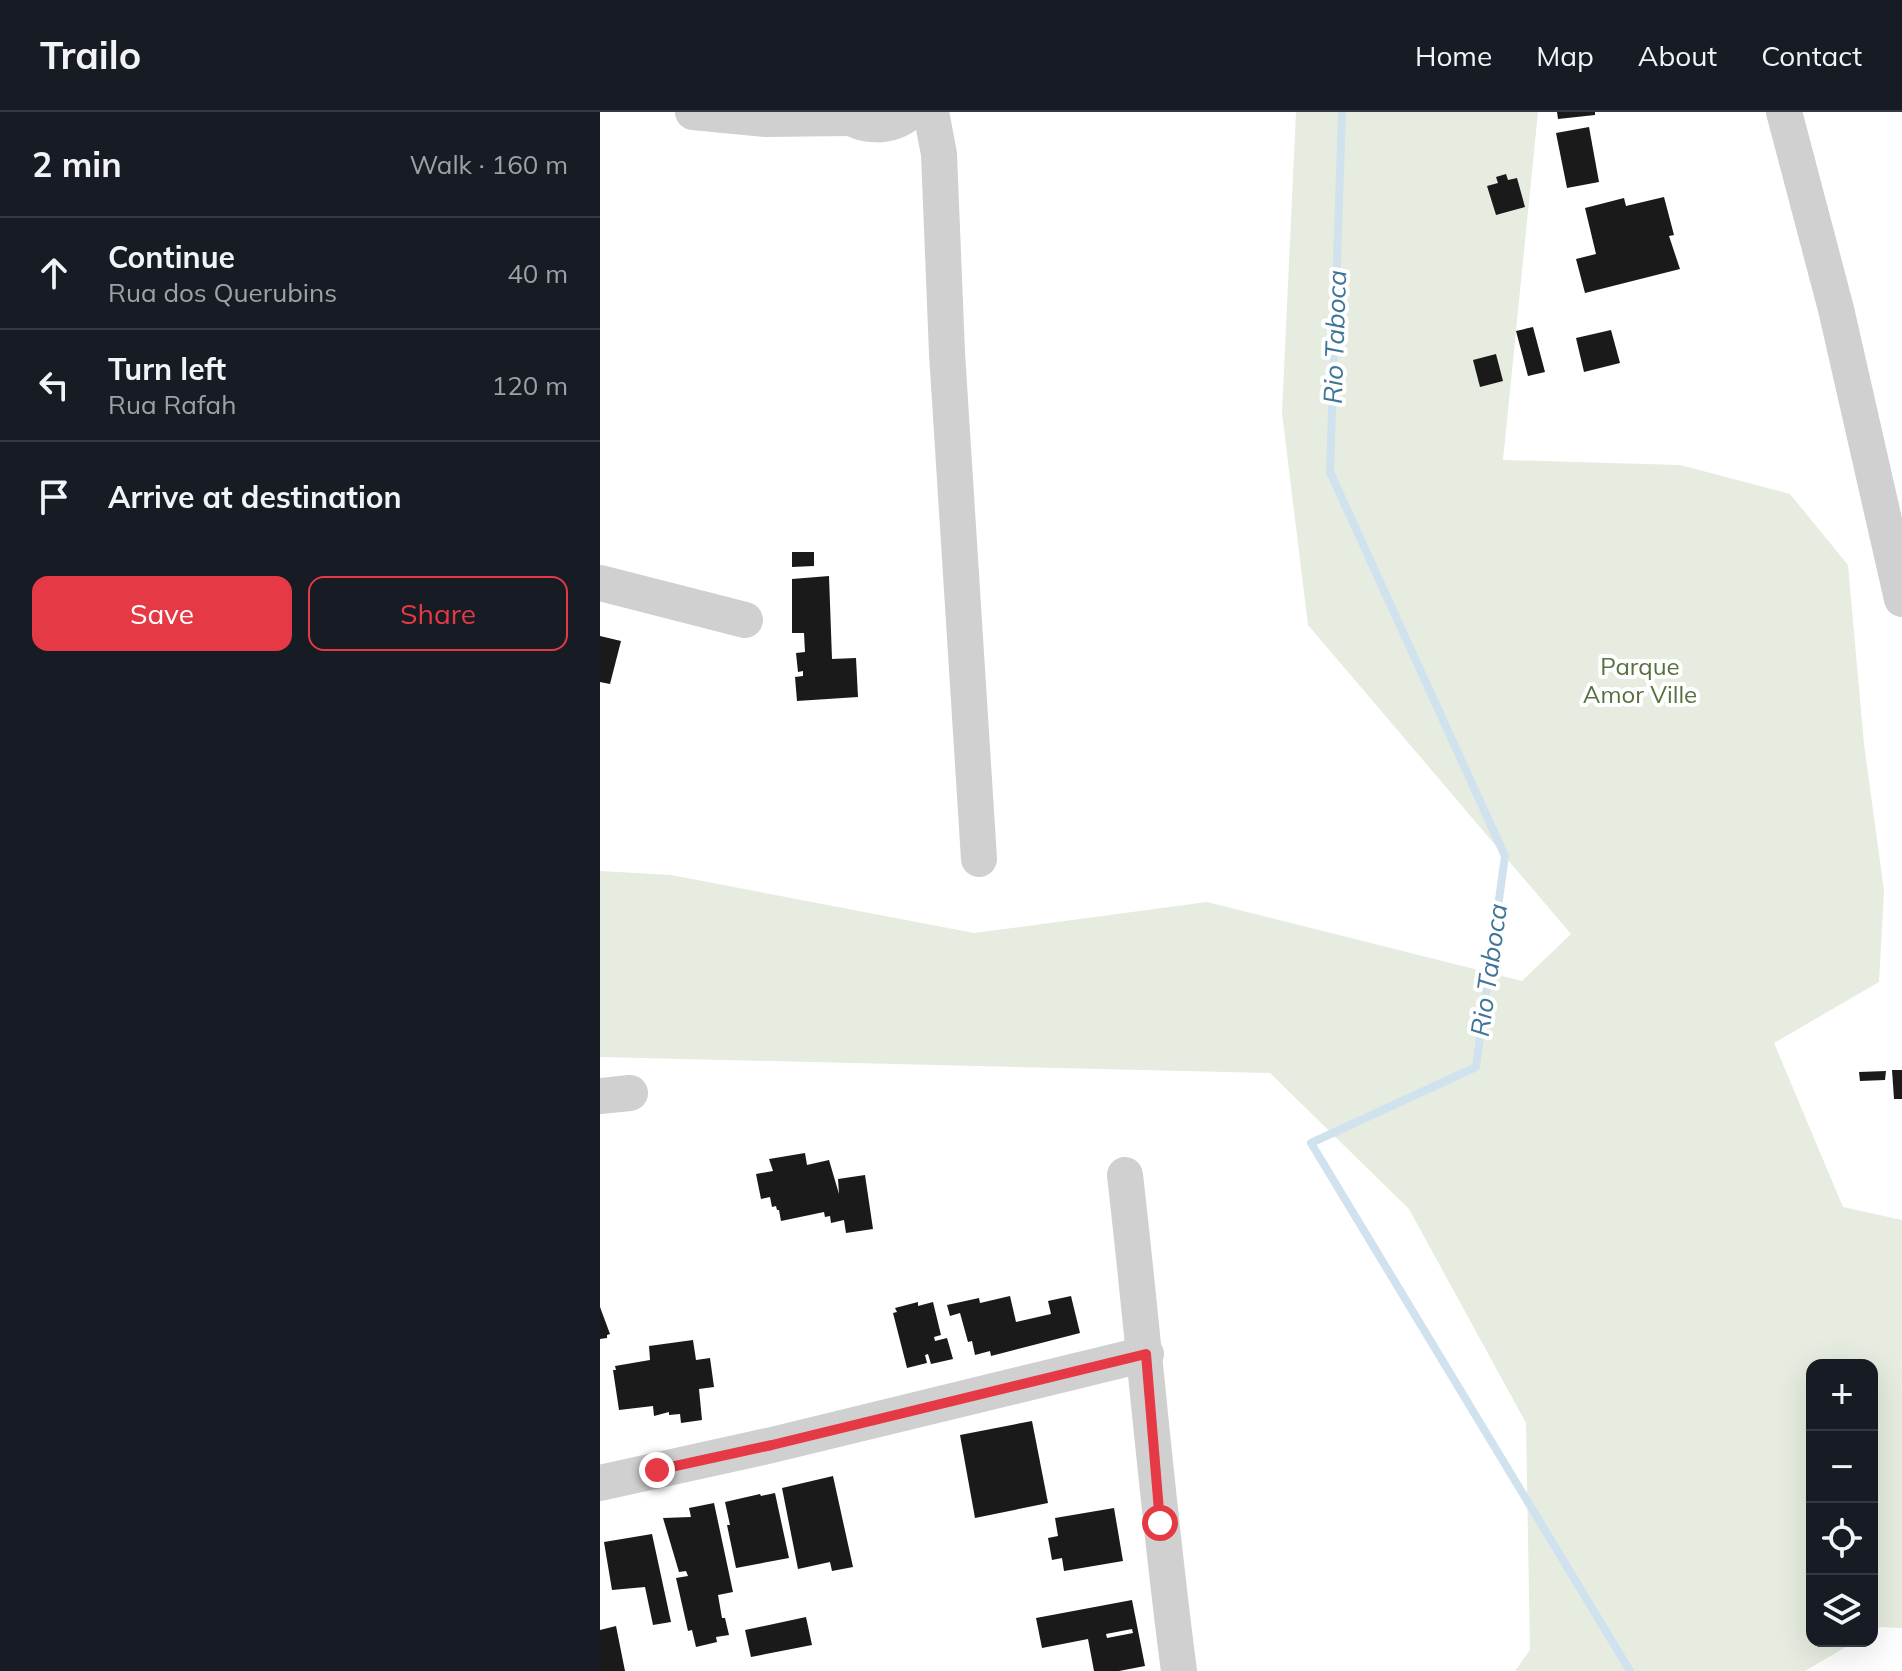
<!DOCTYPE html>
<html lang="en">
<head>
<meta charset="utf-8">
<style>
	body { margin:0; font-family:Mulish,sans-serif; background:#20242c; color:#f1f3f6 }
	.controls { position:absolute; right:24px; bottom:24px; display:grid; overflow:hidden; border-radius:16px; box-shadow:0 8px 32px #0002 }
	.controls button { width:72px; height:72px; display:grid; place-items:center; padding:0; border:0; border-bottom:2px solid #363941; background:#171b24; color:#f1f3f6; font:40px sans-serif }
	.stop { position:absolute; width:24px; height:24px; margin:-18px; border:6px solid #e63946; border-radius:50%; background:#fff }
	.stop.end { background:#e63946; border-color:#fff; box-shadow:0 2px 8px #0008 }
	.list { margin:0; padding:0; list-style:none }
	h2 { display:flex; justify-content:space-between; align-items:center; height:104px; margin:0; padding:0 32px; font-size:34px }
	h2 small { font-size:26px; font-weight:400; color:#9ea1a6 }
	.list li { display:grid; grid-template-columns:52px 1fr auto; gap:24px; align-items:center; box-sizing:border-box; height:112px; padding:0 32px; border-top:2px solid #363941 }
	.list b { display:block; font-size:30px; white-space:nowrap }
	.list p { margin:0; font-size:26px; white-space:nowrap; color:#9ea1a6 }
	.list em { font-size:26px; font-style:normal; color:#9ea1a6 }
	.actions { display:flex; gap:16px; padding:24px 32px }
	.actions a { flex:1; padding:18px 0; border:2px solid #e63946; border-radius:16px; text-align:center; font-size:28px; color:#e63946 }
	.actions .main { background:#e63946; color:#fff }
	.icon { flex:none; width:44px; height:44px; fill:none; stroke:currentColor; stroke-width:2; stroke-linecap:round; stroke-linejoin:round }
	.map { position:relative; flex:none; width:1302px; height:1559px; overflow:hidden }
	header { display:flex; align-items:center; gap:48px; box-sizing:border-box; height:112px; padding:0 40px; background:#171b24; border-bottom:2px solid #363941 }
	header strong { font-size:38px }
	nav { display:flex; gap:44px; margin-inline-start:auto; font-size:28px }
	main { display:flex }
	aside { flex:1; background:#171b24 }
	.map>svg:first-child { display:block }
	.green { fill:#e6ecdf }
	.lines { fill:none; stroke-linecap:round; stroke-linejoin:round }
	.stream { stroke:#cfe2ee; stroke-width:8 }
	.building { fill:#1a1a1a; fill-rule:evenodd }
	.minor { stroke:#d0d0d0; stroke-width:36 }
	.route { stroke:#e63946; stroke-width:10 }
	.labels { text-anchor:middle; stroke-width:8; stroke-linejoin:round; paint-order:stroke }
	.park-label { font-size:24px; fill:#56703f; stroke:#fff }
	.water-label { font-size:26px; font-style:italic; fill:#3f7597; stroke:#fff }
</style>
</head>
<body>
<header>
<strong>Trailo</strong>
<nav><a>Home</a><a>Map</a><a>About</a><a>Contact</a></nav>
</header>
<main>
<aside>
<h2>2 min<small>Walk · 160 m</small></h2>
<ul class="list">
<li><svg class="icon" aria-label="ahead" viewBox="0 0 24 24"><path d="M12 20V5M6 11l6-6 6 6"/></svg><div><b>Continue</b><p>Rua dos Querubins</p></div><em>40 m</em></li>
<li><svg class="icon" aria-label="left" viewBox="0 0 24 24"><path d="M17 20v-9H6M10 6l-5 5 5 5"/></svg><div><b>Turn left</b><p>Rua Rafah</p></div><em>120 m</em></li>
<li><svg class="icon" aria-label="arrive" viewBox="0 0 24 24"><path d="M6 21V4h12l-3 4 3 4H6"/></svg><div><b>Arrive at destination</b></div></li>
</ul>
<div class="actions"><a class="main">Save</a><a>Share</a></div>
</aside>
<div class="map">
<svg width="1302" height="1559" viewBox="0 0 1302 1559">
	<rect width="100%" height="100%" fill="#fff"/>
	<path class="green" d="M 696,0 L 938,0 L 903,348 L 1080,353 L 1190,382 L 1248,453 L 1264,632 L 1284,779 L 1279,870 L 1174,931 L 1243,1095 L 1302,1108 L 1302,1516 L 1280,1515 L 1272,1520 L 1272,1253 L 1212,1253 L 1212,1529 L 1256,1529 L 1205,1559 L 915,1559 L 930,1538 L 926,1311 L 809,1097 L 670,961 L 0,945 L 0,759 L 71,763 L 374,821 L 607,790 L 922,869 L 971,822 L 708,513 L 682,301 Z"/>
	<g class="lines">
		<path class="stream" d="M 742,0 L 730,360 L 905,744 L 876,955 L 711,1031 L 1030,1559"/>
	</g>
	<g class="building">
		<path d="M 957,0 L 995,0 L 995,3 L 958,7 Z"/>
		<path d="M 989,15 L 999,70 L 967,76 L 956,21 Z"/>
		<path d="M 906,62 L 908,68 L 917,66 L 925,95 L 896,103 L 887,74 L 898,71 L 896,65 Z"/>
		<path d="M 1064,85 L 1074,123 L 1069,124 L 1080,157 L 985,181 L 976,147 L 996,142 L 985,96 L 1024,86 L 1026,94 Z"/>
		<path d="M 933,215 L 945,260 L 928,264 L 916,219 Z"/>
		<path d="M 1011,218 L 1020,251 L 984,260 L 976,226 Z"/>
		<path d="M 896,242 L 903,269 L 880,275 L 873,248 Z"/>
		<path d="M 192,440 L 214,440 L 214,454 L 192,455 Z"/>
		<path d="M 229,464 L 232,547 L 256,546 L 258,585 L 197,589 L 195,565 L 203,564 L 203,559 L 198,560 L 196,541 L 205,540 L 204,521 L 192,521 L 192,467 Z"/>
		<path d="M 0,524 L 21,529 L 10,572 L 0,570 Z"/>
		<path d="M 1292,958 L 1302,958 L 1302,987 L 1294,987 Z"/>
		<path d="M 1286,959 L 1285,968 L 1260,969 L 1259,960 Z"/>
		<path d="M 205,1041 L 207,1053 L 229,1048 L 239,1082 L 238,1067 L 265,1063 L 273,1117 L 246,1121 L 244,1108 L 231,1111 L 230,1104 L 225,1105 L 224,1100 L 181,1109 L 179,1098 L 177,1098 L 176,1094 L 172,1095 L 170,1085 L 161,1087 L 156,1062 L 173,1059 L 169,1047 Z"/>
		<path d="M 410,1184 L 416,1210 L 451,1202 L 448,1189 L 471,1184 L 480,1221 L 391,1244 L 390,1239 L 375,1243 L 372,1229 L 368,1230 L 360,1201 L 350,1204 L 347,1193 L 379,1186 L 380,1191 Z"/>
		<path d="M 318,1190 L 318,1194 L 333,1190 L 341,1223 L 334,1225 L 335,1229 L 347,1226 L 353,1247 L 331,1252 L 328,1242 L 325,1243 L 327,1251 L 307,1256 L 293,1201 L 297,1200 L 295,1196 Z"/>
		<path d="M 0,1195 L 10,1222 L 7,1223 L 7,1226 L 0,1227 Z"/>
		<path d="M 93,1228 L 96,1248 L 110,1246 L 114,1275 L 99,1277 L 102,1308 L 81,1311 L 80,1302 L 69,1303 L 69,1300 L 54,1304 L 53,1294 L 19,1298 L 13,1258 L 16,1258 L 15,1254 L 50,1248 L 49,1234 Z"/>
		<path d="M 432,1309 L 448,1391 L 375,1406 L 360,1323 Z"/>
		<path d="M 233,1364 L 253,1455 L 232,1459 L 230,1450 L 198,1457 L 182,1376 Z"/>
		<path d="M 175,1381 L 189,1446 L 136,1456 L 127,1413 L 130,1413 L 125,1390 L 160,1382 L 161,1384 Z"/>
		<path d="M 114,1391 L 133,1480 L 118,1483 L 122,1506 L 125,1506 L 129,1523 L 116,1525 L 117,1530 L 96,1535 L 92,1518 L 88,1519 L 76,1466 L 88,1464 L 86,1459 L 79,1460 L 63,1406 L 91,1405 L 89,1396 Z"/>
		<path d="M 514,1396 L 523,1449 L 464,1459 L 462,1446 L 452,1448 L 448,1426 L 458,1424 L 455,1406 Z"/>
		<path d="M 52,1422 L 71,1510 L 53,1513 L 45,1475 L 12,1478 L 4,1430 Z"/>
		<path d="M 532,1488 L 545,1554 L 519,1559 L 494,1559 L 488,1527 L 442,1536 L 436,1506 ZM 532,1517 L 533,1521 L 507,1526 L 506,1522 Z"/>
		<path d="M 206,1505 L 212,1533 L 151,1545 L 145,1518 Z"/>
		<path d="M 16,1514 L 25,1559 L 0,1559 L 0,1518 Z"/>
	</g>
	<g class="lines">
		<g class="minor">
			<path d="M 93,0 L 166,7 L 250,6"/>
			<path d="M 242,0 C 262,16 290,17 310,0"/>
			<path d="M 331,0 L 339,42 L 347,241 L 379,747"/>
			<path d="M 1184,0 L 1236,197 L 1302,487"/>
			<path d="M 0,471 L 145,508"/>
			<path d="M 0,984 L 30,981"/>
			<path d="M 525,1063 C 544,1228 557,1394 579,1559"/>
			<path d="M 0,1371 L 172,1333 L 546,1242"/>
		</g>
	</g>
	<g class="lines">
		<path class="route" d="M 57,1358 L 172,1333 L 546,1242 L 560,1411"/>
	</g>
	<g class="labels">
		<g class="park-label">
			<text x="1040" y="563">Parque<tspan x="1040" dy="28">Amor Ville</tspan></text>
		</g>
		<g class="water-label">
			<text transform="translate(735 225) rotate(-88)" y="9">Rio Taboca</text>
			<text transform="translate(889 858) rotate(-82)" y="9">Rio Taboca</text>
		</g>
	</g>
</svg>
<div class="controls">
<button>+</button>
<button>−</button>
<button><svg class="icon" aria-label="locate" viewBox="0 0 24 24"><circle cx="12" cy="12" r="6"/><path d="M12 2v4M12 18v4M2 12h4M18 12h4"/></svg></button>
<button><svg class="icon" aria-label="layers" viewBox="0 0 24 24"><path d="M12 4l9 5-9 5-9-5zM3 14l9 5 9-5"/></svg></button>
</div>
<div class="stop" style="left:560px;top:1411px"></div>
<div class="stop end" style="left:57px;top:1358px"></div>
</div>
</main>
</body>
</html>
